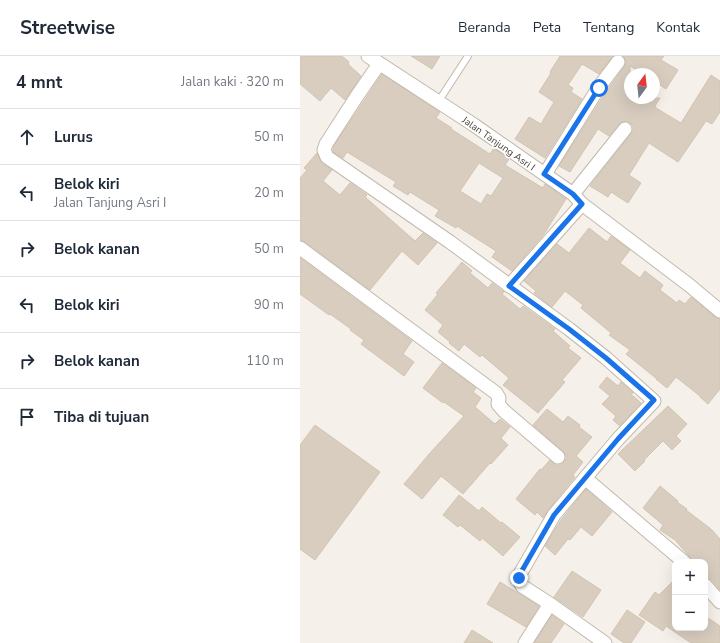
<!DOCTYPE html>
<html lang="id">
<head>
<meta charset="utf-8">
<style>
	body { margin:0; font-family:"Nunito Sans",sans-serif; background:#f2f2f3; color:#1f2937 }
	.controls { position:absolute; right:12px; bottom:12px; display:grid; overflow:hidden; border-radius:8px; box-shadow:0 4px 16px #0002 }
	.controls button { width:36px; height:36px; display:grid; place-items:center; padding:0; border:0; border-bottom:1px solid #e0e1e3; background:#fff; color:#1f2937; font:20px sans-serif }
	.compass { position:absolute; left:324px; top:12px; width:36px; height:36px; border-radius:50%; background:#fff; box-shadow:0 4px 16px #0002; rotate:15deg }
	.stop { position:absolute; width:12px; height:12px; margin:-9px; border:3px solid #1a73e8; border-radius:50%; background:#fff }
	.stop.end { background:#1a73e8; border-color:#fff; box-shadow:0 1px 4px #0008 }
	.list { margin:0; padding:0; list-style:none }
	h2 { display:flex; justify-content:space-between; align-items:center; height:52px; margin:0; padding:0 16px; font-size:17px }
	h2 small { font-size:13px; font-weight:400; color:#747a83 }
	.list li { display:grid; grid-template-columns:26px 1fr auto; gap:12px; align-items:center; box-sizing:border-box; height:56px; padding:0 16px; border-top:1px solid #e0e1e3 }
	.list b { display:block; font-size:15px; white-space:nowrap }
	.list p { margin:0; font-size:13px; white-space:nowrap; color:#747a83 }
	.list em { font-size:13px; font-style:normal; color:#747a83 }
	.icon { flex:none; width:22px; height:22px; fill:none; stroke:currentColor; stroke-width:2; stroke-linecap:round; stroke-linejoin:round }
	.map { position:relative; flex:none; width:420px; height:587px; overflow:hidden }
	header { display:flex; align-items:center; gap:24px; box-sizing:border-box; height:56px; padding:0 20px; background:#fff; border-bottom:1px solid #e0e1e3 }
	header strong { font-size:19px }
	nav { display:flex; gap:22px; margin-inline-start:auto; font-size:14px }
	main { display:flex }
	aside { flex:1; background:#fff }
	.map>svg:first-child { display:block }
	.building { fill:#d8cdbf; stroke:#d3c4b1; fill-rule:evenodd }
	.lines { fill:none; stroke-linecap:round; stroke-linejoin:round }
	.lane-casing { stroke:#c2b9ac; stroke-width:8 }
	.street-casing { stroke:#c2b9ac; stroke-width:15 }
	.lane { stroke:#fff; stroke-width:6 }
	.street { stroke:#fff; stroke-width:13 }
	.route { stroke:#1a73e8; stroke-width:5 }
	.labels { text-anchor:middle; stroke-width:3.5; stroke-linejoin:round; paint-order:stroke }
	.street-label { font-size:10px; fill:#4a4237; stroke:#fff }
</style>
</head>
<body>
<header>
<strong>Streetwise</strong>
<nav><a>Beranda</a><a>Peta</a><a>Tentang</a><a>Kontak</a></nav>
</header>
<main>
<aside>
<h2>4 mnt<small>Jalan kaki · 320 m</small></h2>
<ul class="list">
<li><svg class="icon" aria-label="ahead" viewBox="0 0 24 24"><path d="M12 20V5M6 11l6-6 6 6"/></svg><div><b>Lurus</b></div><em>50 m</em></li>
<li><svg class="icon" aria-label="left" viewBox="0 0 24 24"><path d="M17 20v-9H6M10 6l-5 5 5 5"/></svg><div><b>Belok kiri</b><p>Jalan Tanjung Asri I</p></div><em>20 m</em></li>
<li><svg class="icon" aria-label="right" viewBox="0 0 24 24"><path d="M7 20v-9h11M14 6l5 5-5 5"/></svg><div><b>Belok kanan</b></div><em>50 m</em></li>
<li><svg class="icon" aria-label="left" viewBox="0 0 24 24"><path d="M17 20v-9H6M10 6l-5 5 5 5"/></svg><div><b>Belok kiri</b></div><em>90 m</em></li>
<li><svg class="icon" aria-label="right" viewBox="0 0 24 24"><path d="M7 20v-9h11M14 6l5 5-5 5"/></svg><div><b>Belok kanan</b></div><em>110 m</em></li>
<li><svg class="icon" aria-label="arrive" viewBox="0 0 24 24"><path d="M6 21V4h12l-3 4 3 4H6"/></svg><div><b>Tiba di tujuan</b></div></li>
</ul>
</aside>
<div class="map">
<svg width="420" height="587" viewBox="0 0 420 587">
	<rect width="100%" height="100%" fill="#f5f1ea"/>
	<g class="building">
		<path d="M 0,0 L 42,0 L 49,6 L 48,8 L 61,20 L 45,44 L 31,32 L 20,45 L 0,28 Z"/>
		<path d="M 111,0 L 140,0 L 132,13 Z"/>
		<path d="M 260,0 L 313,0 L 299,18 L 282,8 L 268,29 L 273,32 L 271,36 L 282,43 L 245,102 L 215,83 L 229,61 L 241,68 L 254,46 L 239,36 L 251,17 L 250,16 Z"/>
		<path d="M 323,0 L 364,0 L 361,4 L 378,14 L 366,33 L 354,25 L 354,18 L 343,18 L 330,10 L 330,42 L 360,42 L 355,50 L 356,52 L 381,67 L 411,19 L 420,25 L 420,56 L 412,68 L 406,65 L 378,106 L 349,87 L 329,119 L 341,127 L 328,147 L 311,136 L 308,141 L 290,130 L 331,78 L 333,75 L 333,70 L 330,67 L 326,65 L 322,66 L 319,68 L 309,80 L 298,73 L 270,116 L 259,110 L 306,36 L 324,11 L 326,7 L 325,3 Z"/>
		<path d="M 82,18 L 140,56 L 136,62 L 152,72 L 151,73 L 190,98 L 194,92 L 209,103 L 205,109 L 243,132 L 245,128 L 266,143 L 244,178 L 212,215 L 192,201 L 196,195 L 157,170 L 156,172 L 135,160 L 139,154 L 110,136 L 108,139 L 93,130 L 96,126 L 47,96 L 43,102 L 33,96 L 33,91 ZM 179,107 L 203,122 L 191,140 L 187,138 L 181,148 L 160,135 Z"/>
		<path d="M 17,97 L 22,107 L 32,114 L 23,125 L 40,139 L 50,127 L 67,139 L 65,141 L 115,185 L 123,177 L 137,187 L 118,209 L 102,195 L 70,234 L 5,186 L 0,184 L 0,122 L 7,114 L 4,112 Z"/>
		<path d="M 289,172 L 307,186 L 311,180 L 330,194 L 320,207 L 340,222 L 345,215 L 363,229 L 360,234 L 377,247 L 379,244 L 385,248 L 391,241 L 415,261 L 420,263 L 420,333 L 408,348 L 400,341 L 400,340 L 376,321 L 367,332 L 356,323 L 357,323 L 326,298 L 330,294 L 309,279 L 311,277 L 281,252 L 283,249 L 265,235 L 252,251 L 234,237 L 236,235 L 224,225 L 257,188 L 269,197 Z"/>
		<path d="M 0,202 L 112,285 L 103,298 L 114,306 L 104,320 L 61,288 L 64,284 L 50,274 L 51,273 L 30,258 L 29,259 L 0,238 Z"/>
		<path d="M 162,206 L 172,215 L 170,217 L 188,232 L 192,227 L 204,236 L 202,238 L 220,253 L 223,250 L 255,273 L 253,275 L 270,290 L 268,292 L 281,302 L 262,324 L 265,326 L 238,357 L 203,329 L 209,322 L 182,299 L 180,301 L 164,288 L 159,295 L 149,287 L 150,286 L 138,276 L 143,269 L 125,254 L 138,238 L 136,237 Z"/>
		<path d="M 142,307 L 176,332 L 173,336 L 181,342 L 175,351 L 195,368 L 200,363 L 210,371 L 201,382 L 208,389 L 191,408 L 190,407 L 163,438 L 141,420 L 122,443 L 104,428 L 130,397 L 164,360 L 144,346 L 143,347 L 123,332 Z"/>
		<path d="M 307,321 L 318,330 L 321,326 L 333,337 L 331,338 L 341,347 L 320,370 L 313,364 L 316,360 L 302,348 L 310,340 L 299,331 Z"/>
		<path d="M 368,350 L 387,368 L 376,380 L 381,385 L 372,394 L 363,385 L 344,404 L 345,405 L 335,415 L 318,398 Z"/>
		<path d="M 247,353 L 263,366 L 268,360 L 280,369 L 279,371 L 292,381 L 276,400 L 283,406 L 273,419 L 275,421 L 248,454 L 243,462 L 237,456 L 235,459 L 216,443 L 240,413 L 241,414 L 250,404 L 256,409 L 260,409 L 264,406 L 266,403 L 266,399 L 263,395 L 233,369 Z"/>
		<path d="M 15,369 L 80,416 L 15,504 L 0,493 L 0,389 Z"/>
		<path d="M 360,430 L 378,445 L 377,446 L 387,453 L 386,454 L 411,473 L 420,483 L 420,534 L 411,523 L 405,521 L 405,506 L 393,506 L 389,500 L 375,484 L 360,474 L 363,469 L 343,452 Z"/>
		<path d="M 286,433 L 312,456 L 292,480 L 281,471 L 270,484 L 268,483 L 255,499 L 245,490 L 261,464 Z"/>
		<path d="M 159,439 L 179,455 L 182,451 L 201,467 L 202,466 L 220,481 L 203,500 L 182,482 L 180,485 L 160,469 L 158,471 L 143,459 Z"/>
		<path d="M 272,515 L 301,534 L 283,561 L 254,541 Z"/>
		<path d="M 375,523 L 375,572 L 405,572 L 405,560 L 420,570 L 420,587 L 391,587 L 366,570 L 363,575 L 339,559 L 355,536 L 359,539 Z"/>
		<path d="M 200,526 L 239,550 L 226,571 L 187,548 Z"/>
		<path d="M 327,554 L 345,566 L 331,587 L 324,587 L 311,578 Z"/>
		<path d="M 252,559 L 264,568 L 251,587 L 234,587 Z"/>
		<path d="M 172,574 L 193,587 L 164,587 Z"/>
	</g>
	<g class="lines">
		<g class="lane-casing">
			<path id="lane" d="M 138,46 L 168,0"/>
		</g>
		<g class="street-casing">
			<g id="street">
				<path d="M 68,0 L 174,69 L 273,138 L 282,148 L 389,229 L 420,255"/>
				<path d="M 79,8 L 57,40 L 26,88 L 24,94 L 27,101 L 150,186 L 269,273 L 306,302 L 354,345 L 318,383 L 254,459 L 220,518 L 219,522 L 222,530 L 250,548 L 305,587"/>
				<path d="M 245,118 L 299,31 L 318,6"/>
				<path d="M 273,138 L 325,73"/>
				<path d="M 0,192 L 196,337 L 199,342 L 198,348 L 204,355 L 258,401"/>
				<path d="M 209,230 L 282,148"/>
				<path d="M 285,422 L 384,506"/>
				<path d="M 405,529 L 420,546"/>
				<path d="M 225,587 L 250,548"/>
			</g>
		</g>
		<use href="#lane" class="lane"/>
		<use href="#street" class="street"/>
	</g>
	<g class="lines">
		<path class="route" d="M 219,522 L 220,518 L 254,459 L 318,383 L 354,344 L 306,302 L 269,273 L 209,230 L 282,148 L 273,138 L 244,118 L 299,32"/>
	</g>
	<g class="labels">
		<g class="street-label">
			<text transform="translate(199 87) rotate(35)" y="4">Jalan Tanjung Asri I</text>
		</g>
	</g>
</svg>
<div class="controls">
<button>+</button>
<button>−</button>
</div>
<svg class="compass" viewBox="-18 -18 36 36"><path d="M0-13l5 13h-10z" fill="#e53935"/><path d="M0 13l5-13h-10z" fill="#747a83"/></svg>
<div class="stop" style="left:299px;top:32px"></div>
<div class="stop end" style="left:219px;top:522px"></div>
</div>
</main>
</body>
</html>
